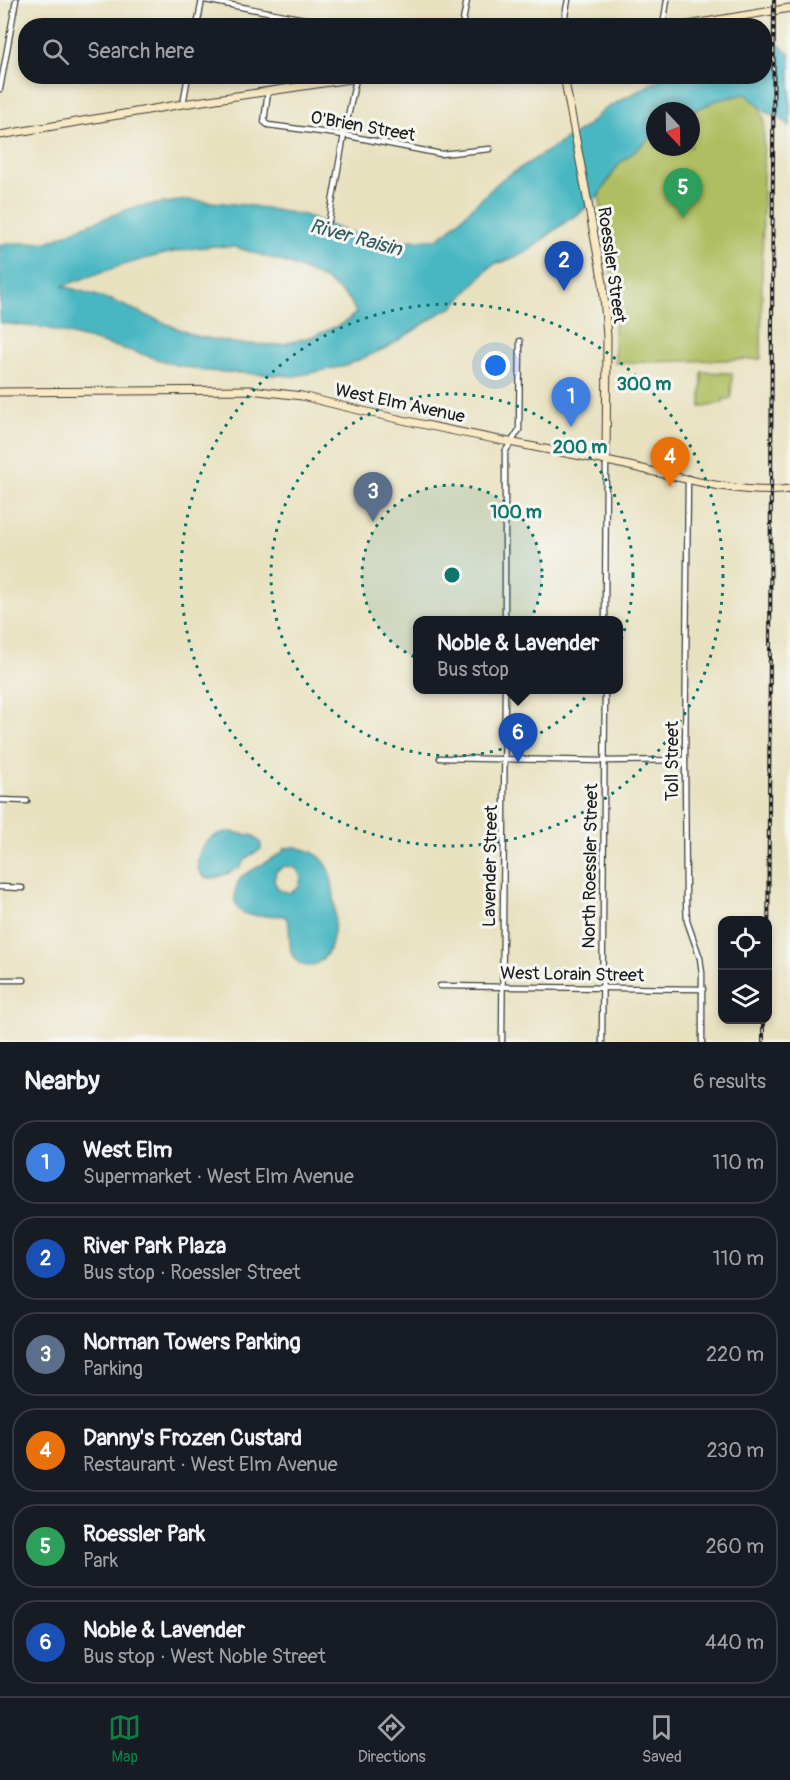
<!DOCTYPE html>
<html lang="en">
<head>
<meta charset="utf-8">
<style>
	body { margin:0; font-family:Pangolin,sans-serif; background:#242831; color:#f1f3f6 }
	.controls { position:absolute; right:18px; bottom:18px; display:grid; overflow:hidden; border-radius:12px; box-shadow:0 3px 9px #0003 }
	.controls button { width:54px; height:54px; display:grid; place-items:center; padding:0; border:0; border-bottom:2px solid #363941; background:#171b24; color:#f1f3f6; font:30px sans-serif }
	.compass { position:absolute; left:646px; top:102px; width:54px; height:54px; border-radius:50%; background:#171b24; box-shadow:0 3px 9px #0003; rotate:158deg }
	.you { position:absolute; left:496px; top:366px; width:21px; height:21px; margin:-15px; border:4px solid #fff; border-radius:50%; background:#1a73e8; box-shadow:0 0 0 9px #1a73e833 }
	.badge { display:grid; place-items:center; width:39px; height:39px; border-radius:50%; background:#0b8043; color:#fff; font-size:20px; font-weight:700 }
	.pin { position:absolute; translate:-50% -50px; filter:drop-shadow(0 2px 3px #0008) }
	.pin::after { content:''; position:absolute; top:32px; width:21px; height:18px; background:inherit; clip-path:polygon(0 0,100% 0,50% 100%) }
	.popup { position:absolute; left:413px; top:616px; width:210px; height:78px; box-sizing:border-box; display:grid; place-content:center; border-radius:12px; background:#171b24; filter:drop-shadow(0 2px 4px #0005); font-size:20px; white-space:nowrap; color:#9ea1a6 }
	.popup b { font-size:22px; color:#f1f3f6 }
	.popup::after { content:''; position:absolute; left:50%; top:100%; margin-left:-12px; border:12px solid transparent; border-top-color:#171b24 }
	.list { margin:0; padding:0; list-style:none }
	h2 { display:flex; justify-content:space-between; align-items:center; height:78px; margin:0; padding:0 24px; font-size:26px }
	h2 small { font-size:20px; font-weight:400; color:#9ea1a6 }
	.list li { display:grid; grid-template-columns:39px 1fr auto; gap:18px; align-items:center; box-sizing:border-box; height:84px; margin:0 12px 12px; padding:0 12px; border:2px solid #363941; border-radius:24px }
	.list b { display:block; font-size:22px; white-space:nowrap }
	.list p { margin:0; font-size:20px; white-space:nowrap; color:#9ea1a6 }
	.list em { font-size:20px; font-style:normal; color:#9ea1a6 }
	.icon { flex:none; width:33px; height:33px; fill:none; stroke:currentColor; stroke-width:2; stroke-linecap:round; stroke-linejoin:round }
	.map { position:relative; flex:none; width:790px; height:1042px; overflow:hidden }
	.search { position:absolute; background:#171b24; box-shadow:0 3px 9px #0003; left:18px; right:18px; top:18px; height:66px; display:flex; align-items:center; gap:15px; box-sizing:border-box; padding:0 21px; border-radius:24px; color:#9ea1a6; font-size:22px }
	.sheet { height:654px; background:#171b24 }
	nav { display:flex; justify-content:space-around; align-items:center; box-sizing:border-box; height:84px; border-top:2px solid #363941; background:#171b24; font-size:16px; color:#9ea1a6 }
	nav a { display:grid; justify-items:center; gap:3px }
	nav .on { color:#0b8043 }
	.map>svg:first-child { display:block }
	.green { fill:#afbe60; stroke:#666d3e; stroke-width:1.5 }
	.water { fill:#48b7c2; stroke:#326a6f; stroke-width:1.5; fill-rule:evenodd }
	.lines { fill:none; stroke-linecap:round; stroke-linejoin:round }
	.street-casing { stroke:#3b3a35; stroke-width:7 }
	.secondary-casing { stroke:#3b3a35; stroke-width:9 }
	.street { stroke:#fff; stroke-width:4.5 }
	.secondary { stroke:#f8e8c3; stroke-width:7 }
	.rail-casing { stroke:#1c1c1c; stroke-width:4 }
	.rail { stroke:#f6f6f2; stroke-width:1.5; stroke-dasharray:4.5; stroke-linecap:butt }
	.ring { fill:none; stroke:#0f766e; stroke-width:3; stroke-dasharray:3 6 }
	.labels { text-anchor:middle; stroke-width:6; stroke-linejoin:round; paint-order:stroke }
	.street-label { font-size:18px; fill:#1c1c1c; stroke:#f6f6f2 }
	.water-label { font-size:20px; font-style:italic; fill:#2e5a5e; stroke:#f6f6f2 }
	.centre { fill:#0f766e; stroke:#f6f6f2; stroke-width:3 }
	.ring-label { font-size:18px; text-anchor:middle; font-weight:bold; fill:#0f766e; stroke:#f6f6f2; stroke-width:6; stroke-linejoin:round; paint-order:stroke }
</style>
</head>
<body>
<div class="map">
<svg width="790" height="1042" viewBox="0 0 790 1042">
	<rect width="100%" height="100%" fill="#f6f6f2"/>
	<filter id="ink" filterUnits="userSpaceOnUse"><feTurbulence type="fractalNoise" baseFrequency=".0167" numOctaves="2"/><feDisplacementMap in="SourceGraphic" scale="12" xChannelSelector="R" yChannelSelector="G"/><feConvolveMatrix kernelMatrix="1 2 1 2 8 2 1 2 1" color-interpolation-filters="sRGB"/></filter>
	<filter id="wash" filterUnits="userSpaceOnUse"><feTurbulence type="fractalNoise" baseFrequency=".008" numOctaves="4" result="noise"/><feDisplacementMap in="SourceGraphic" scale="24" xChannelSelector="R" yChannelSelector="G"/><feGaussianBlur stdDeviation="1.35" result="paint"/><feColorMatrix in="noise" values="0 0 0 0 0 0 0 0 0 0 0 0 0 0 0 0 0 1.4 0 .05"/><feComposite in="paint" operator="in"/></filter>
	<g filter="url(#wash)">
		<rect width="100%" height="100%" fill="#e8e1c0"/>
		<g class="green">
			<path d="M 746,94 L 757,102 L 764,118 L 761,359 L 615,363 L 613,284 L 599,195 L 618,165 L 655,134 L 655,147 L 691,147 L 691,112 L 717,100 Z"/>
			<path d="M 702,372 L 732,373 L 731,399 L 723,399 L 723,403 C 714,403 710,408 701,407 Z"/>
		</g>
		<g class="water">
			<path d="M 765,41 L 779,45 L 790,54 L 790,128 L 781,118 L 766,112 L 746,94 L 717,100 L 691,112 L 655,111 L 655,134 L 618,165 L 599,195 L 579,214 L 568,220 L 528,251 L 503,262 L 496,263 L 488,269 L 452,308 L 445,310 L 388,347 L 345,366 L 295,376 L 205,371 L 173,364 L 139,353 L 46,328 L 0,323 L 0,244 L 48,242 L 84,226 L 135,207 L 187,200 L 246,205 L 304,215 L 346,232 L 398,241 L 437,239 L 450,229 L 501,180 L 586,127 L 603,110 L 664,77 L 764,76 ZM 213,246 L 235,247 L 290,264 L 326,280 L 350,300 L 356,313 L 342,324 L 314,336 L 280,345 L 241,344 L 195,336 L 111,300 L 63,286 C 112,268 161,251 213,246 Z"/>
			<path d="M 231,832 L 254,836 L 261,844 L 261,849 C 257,853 253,853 249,856 C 244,859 243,864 240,867 C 236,870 222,876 218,877 C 189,888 189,834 231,832 Z"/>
			<path d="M 296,847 C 304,849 314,852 321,858 C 336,872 337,922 332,942 C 330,950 326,956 320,961 C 314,966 306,968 299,963 C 283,951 295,930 285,916 C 271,913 242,922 236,905 C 233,894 236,887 241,877 L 283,852 L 285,848 ZM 285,866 L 296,868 L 301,877 L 299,887 L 290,893 L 279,890 L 274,881 L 276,871 Z"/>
		</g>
	</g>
	<g filter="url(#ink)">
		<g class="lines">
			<g class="street-casing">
				<g id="street">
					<path d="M 205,0 L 341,26"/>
					<path d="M 197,26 L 202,0"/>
					<path d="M 462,26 L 467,0"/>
					<path d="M 563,26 L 568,0"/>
					<path d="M 663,26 L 667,0"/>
					<path d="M 0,89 L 16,0"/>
					<path d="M 268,91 L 264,122 L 268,125 L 344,135 L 441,154 L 490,149"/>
					<path d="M 183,104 L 188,76"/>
					<path d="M 329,220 L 344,135 L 356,79"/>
					<path d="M 688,478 L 685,760 L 686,902 L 687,921 L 700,958 L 702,973 L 702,1042"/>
					<path d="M 505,620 L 505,452 L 519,430 L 520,341"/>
					<path d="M 605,620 L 606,461"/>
					<path d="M 440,758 L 605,761 L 685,760"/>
					<path d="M 0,800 L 27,801"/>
					<path d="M 0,887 L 22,888"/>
					<path d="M 0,980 L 24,980"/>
					<path d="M 440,986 L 703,989"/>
					<path d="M 502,1042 L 505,690"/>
					<path d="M 602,1042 L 605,690"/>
				</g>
			</g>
			<g class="secondary-casing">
				<g id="secondary">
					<path d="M 682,26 L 790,8"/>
					<path d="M 564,76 L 603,283 L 607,337 L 606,461"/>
					<path d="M 0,135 L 183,104 L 370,76"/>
					<path d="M 0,392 L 250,390 L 302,396 C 402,422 504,441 606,461 C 659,471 738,497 790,489"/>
				</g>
			</g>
			<use href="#street" class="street"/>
			<use href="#secondary" class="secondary"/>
			<g class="rail-casing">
				<g id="rail">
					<path d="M 768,971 L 774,0"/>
					<path d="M 763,1042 L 763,1020"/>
				</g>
			</g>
			<use href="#rail" class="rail"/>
		</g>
	</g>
	<circle cx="452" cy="575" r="90" fill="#0f766e" fill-opacity=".12"/>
	<g class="ring">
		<circle cx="452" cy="575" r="90"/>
		<circle cx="452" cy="575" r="181"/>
		<circle cx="452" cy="575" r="271"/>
	</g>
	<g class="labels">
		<g class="street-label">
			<text transform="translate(363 126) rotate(10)" y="6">O'Brien Street</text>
			<text transform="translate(612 265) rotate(82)" y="6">Roessler Street</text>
			<text transform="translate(400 403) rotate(12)" y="6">West Elm Avenue</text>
			<text transform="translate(672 761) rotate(-90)" y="6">Toll Street</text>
			<text transform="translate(490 866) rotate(-89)" y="6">Lavender Street</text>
			<text transform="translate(590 866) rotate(-89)" y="6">North Roessler Street</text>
			<text transform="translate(572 974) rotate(1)" y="6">West Lorain Street</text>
		</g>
		<g class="water-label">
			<text transform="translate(356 237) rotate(15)" y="7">River Raisin</text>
		</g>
	</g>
	<circle cx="452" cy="575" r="9" class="centre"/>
	<g class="ring-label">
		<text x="644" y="390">300 m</text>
		<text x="580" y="453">200 m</text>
		<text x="516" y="518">100 m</text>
	</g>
</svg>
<div class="controls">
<button><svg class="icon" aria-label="locate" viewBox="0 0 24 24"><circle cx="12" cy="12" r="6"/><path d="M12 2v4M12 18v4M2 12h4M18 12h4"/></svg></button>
<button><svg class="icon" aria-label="layers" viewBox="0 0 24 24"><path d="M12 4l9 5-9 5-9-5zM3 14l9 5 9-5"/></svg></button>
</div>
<svg class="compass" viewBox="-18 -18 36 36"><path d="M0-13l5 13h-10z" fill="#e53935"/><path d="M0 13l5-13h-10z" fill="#9ea1a6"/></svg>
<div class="you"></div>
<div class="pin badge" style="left:571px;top:427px;background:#3f7fe0">1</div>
<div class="pin badge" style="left:564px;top:291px;background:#1a4fb4">2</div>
<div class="pin badge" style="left:373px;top:522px;background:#5c6f8a">3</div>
<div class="pin badge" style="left:670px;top:487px;background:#e8710a">4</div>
<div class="pin badge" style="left:683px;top:218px;background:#2e9e5b">5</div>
<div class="pin badge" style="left:518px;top:763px;background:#1a4fb4">6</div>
<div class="popup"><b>Noble &amp; Lavender</b>Bus stop</div>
<div class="search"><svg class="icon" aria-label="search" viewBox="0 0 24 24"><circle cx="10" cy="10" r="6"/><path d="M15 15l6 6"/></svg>Search here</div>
</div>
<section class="sheet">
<h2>Nearby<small>6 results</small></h2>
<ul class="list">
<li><span class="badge" style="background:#3f7fe0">1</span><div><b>West Elm</b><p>Supermarket · West Elm Avenue</p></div><em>110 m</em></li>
<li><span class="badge" style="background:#1a4fb4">2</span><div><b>River Park Plaza</b><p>Bus stop · Roessler Street</p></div><em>110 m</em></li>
<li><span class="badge" style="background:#5c6f8a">3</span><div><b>Norman Towers Parking</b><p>Parking</p></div><em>220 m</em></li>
<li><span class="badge" style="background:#e8710a">4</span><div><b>Danny's Frozen Custard</b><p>Restaurant · West Elm Avenue</p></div><em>230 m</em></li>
<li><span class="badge" style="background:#2e9e5b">5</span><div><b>Roessler Park</b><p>Park</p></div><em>260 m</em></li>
<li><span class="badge" style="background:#1a4fb4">6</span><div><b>Noble &amp; Lavender</b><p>Bus stop · West Noble Street</p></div><em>440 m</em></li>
</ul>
</section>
<nav>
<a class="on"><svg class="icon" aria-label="map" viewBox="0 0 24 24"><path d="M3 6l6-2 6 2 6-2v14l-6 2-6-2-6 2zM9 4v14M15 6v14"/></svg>Map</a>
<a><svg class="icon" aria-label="directions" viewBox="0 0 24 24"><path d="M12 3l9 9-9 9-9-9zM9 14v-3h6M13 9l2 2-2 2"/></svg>Directions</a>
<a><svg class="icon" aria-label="saved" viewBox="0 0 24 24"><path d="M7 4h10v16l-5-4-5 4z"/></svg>Saved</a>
</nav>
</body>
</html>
